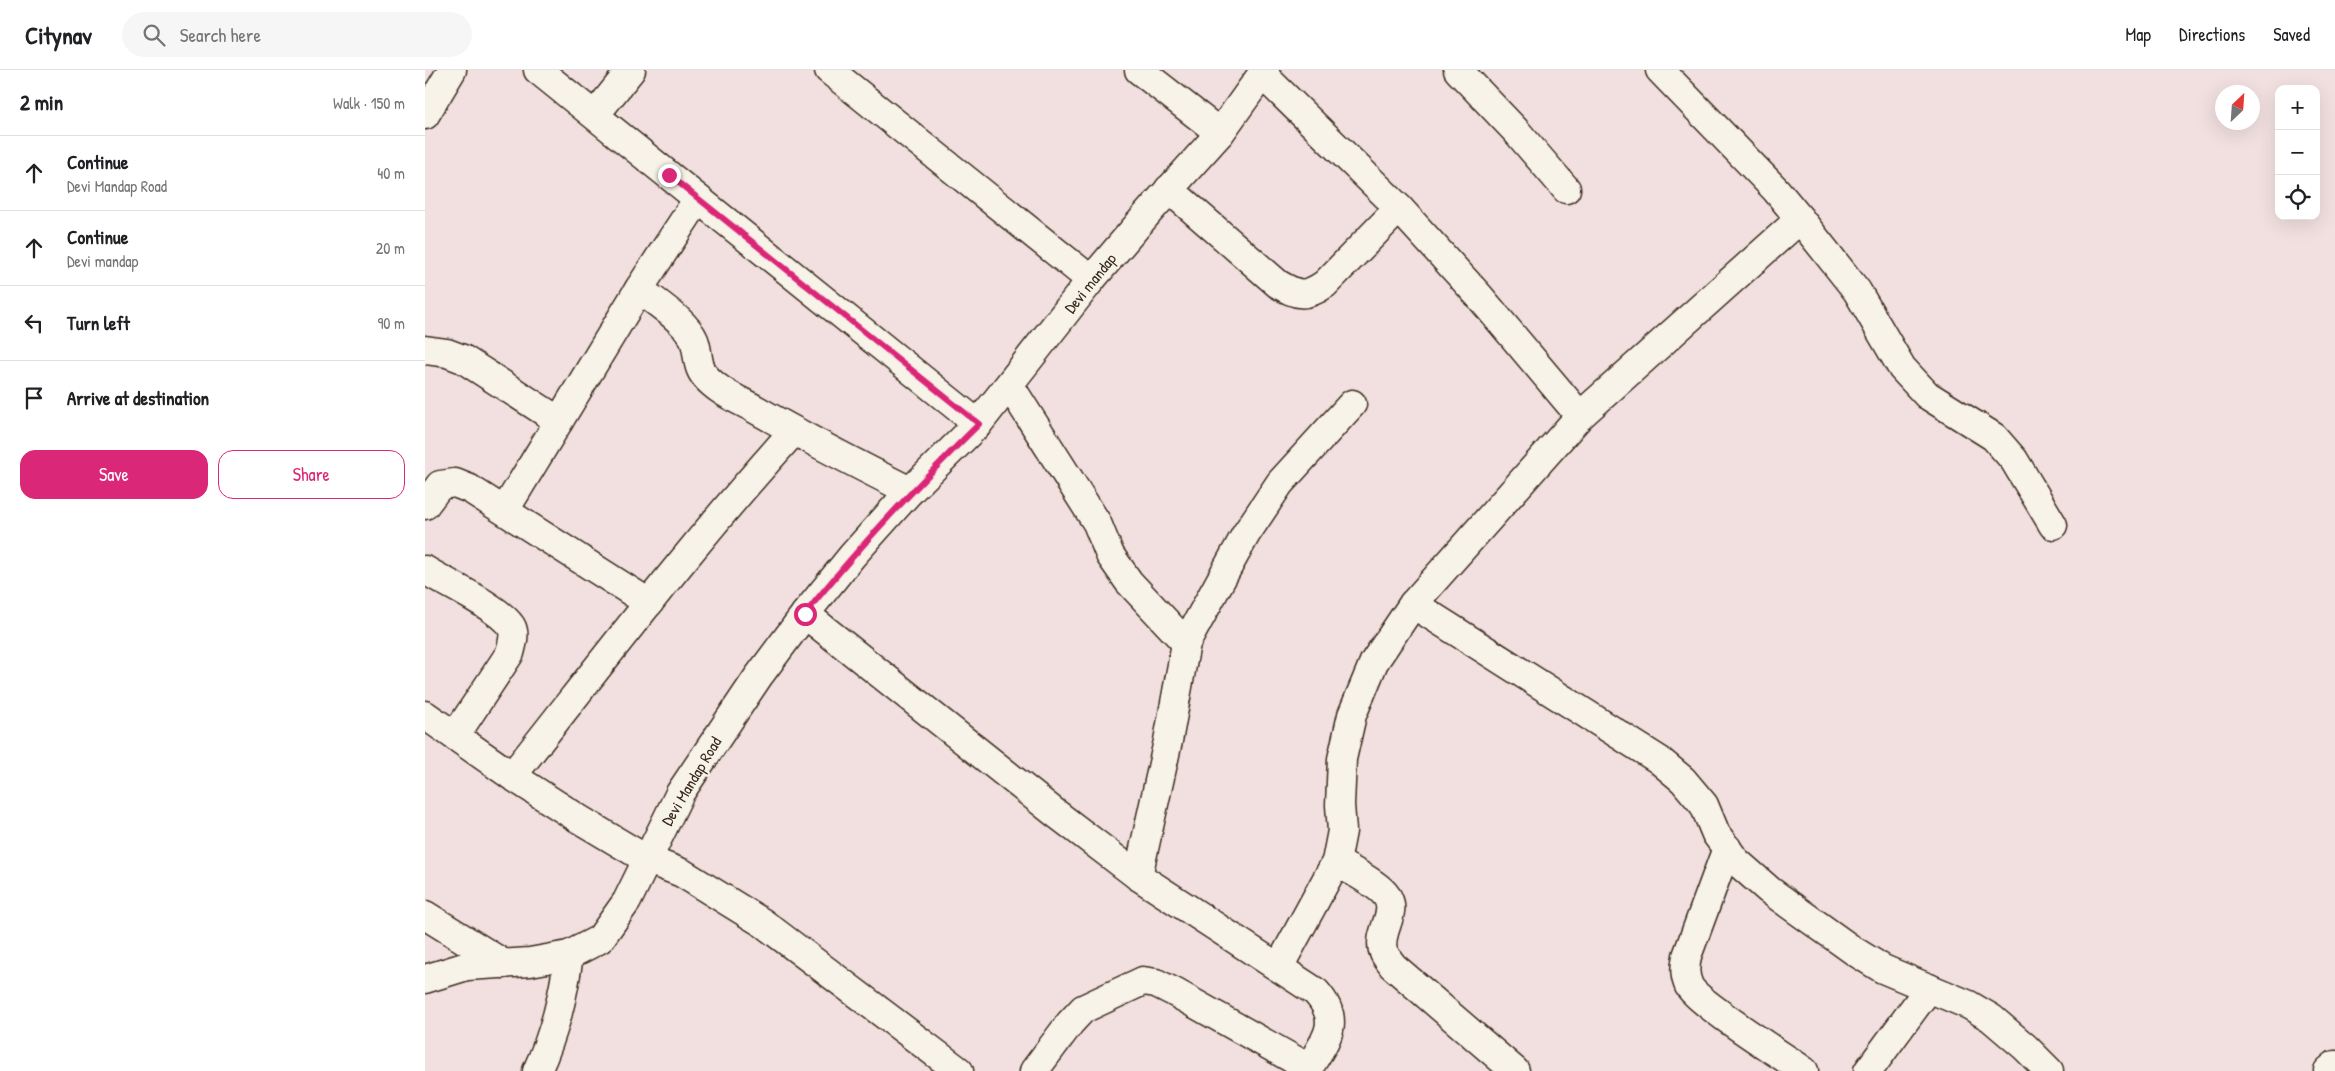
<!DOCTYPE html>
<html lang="en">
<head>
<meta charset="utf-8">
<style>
	body { margin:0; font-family:"Patrick Hand",sans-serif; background:#f6f6f6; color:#202124 }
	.controls { position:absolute; right:15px; top:15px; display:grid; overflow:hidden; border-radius:10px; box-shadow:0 5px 20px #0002 }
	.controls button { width:45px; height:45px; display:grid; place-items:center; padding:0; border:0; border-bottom:1px solid #e0e0e0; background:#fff; color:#202124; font:25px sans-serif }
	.compass { position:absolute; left:1790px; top:15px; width:45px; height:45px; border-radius:50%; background:#fff; box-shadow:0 5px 20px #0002; rotate:25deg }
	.stop { position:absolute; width:15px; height:15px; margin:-11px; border:4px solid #db2777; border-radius:50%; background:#fff }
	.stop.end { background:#db2777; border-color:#fff; box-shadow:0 1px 5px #0008 }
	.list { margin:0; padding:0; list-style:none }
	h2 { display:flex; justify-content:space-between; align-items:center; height:65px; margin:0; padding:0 20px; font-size:21px }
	h2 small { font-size:16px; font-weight:400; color:#757577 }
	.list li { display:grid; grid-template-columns:32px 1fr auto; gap:15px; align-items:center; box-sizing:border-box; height:75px; padding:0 20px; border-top:1px solid #e0e0e0 }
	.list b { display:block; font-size:19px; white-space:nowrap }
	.list p { margin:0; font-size:16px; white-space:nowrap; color:#757577 }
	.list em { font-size:16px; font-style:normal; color:#757577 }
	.actions { display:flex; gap:10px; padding:15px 20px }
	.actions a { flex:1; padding:11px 0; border:1px solid #db2777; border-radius:15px; text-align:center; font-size:18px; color:#db2777 }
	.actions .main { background:#db2777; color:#fff }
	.icon { flex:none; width:28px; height:28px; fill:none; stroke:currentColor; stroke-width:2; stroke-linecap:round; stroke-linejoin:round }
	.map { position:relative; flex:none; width:1910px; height:1001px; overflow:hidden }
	header { display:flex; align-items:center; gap:30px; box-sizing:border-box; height:70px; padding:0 25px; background:#fff; border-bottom:1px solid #e0e0e0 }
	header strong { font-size:24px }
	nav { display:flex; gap:28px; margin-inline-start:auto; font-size:18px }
	.search { width:350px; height:45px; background:#f6f6f6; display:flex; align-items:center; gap:12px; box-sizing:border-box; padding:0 18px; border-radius:28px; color:#757577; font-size:19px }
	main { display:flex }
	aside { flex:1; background:#fff }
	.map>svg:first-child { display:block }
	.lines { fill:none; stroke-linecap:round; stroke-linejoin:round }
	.minor-casing { stroke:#3b2a1e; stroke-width:31 }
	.minor { stroke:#f7f3e8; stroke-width:28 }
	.route { stroke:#db2777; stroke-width:6 }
	.labels { text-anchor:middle; stroke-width:4.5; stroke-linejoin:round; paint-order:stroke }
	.street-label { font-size:16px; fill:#3b2a1e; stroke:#f7f3e8 }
</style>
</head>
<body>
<header>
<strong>Citynav</strong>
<div class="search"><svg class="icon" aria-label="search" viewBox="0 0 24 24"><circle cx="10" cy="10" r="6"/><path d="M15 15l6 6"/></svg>Search here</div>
<nav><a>Map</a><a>Directions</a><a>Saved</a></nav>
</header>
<main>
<aside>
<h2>2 min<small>Walk · 150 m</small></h2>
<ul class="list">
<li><svg class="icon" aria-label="ahead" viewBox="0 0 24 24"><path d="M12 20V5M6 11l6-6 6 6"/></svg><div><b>Continue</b><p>Devi Mandap Road</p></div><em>40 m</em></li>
<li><svg class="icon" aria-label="ahead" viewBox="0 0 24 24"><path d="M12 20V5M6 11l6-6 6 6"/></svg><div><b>Continue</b><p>Devi mandap</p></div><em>20 m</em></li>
<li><svg class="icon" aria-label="left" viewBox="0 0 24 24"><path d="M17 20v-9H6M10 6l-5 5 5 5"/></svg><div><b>Turn left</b></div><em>90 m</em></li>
<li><svg class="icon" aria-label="arrive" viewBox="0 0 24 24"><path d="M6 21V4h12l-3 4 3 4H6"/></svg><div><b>Arrive at destination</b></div></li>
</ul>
<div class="actions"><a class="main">Save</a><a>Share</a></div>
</aside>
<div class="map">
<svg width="1910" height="1001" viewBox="0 0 1910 1001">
	<rect width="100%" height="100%" fill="#f2e0e0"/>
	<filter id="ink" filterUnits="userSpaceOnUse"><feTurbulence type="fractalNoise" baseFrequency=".02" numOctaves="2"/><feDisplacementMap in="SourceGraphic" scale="10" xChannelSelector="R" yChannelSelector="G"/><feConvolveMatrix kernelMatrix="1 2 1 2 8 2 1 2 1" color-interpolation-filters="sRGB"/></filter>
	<g filter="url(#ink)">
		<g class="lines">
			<g class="minor-casing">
				<g id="minor">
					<path d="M 113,0 L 553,354"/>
					<path d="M 404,0 L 666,210"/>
					<path d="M 714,0 L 795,63"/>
					<path d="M 1033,0 L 1092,62 L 1141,119"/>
					<path d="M 1235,0 L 1351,120 L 1375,149 L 1432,221 L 1477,298 L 1502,325 L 1569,367 L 1589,390 L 1628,455"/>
					<path d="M 837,4 L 974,138 L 1055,227 L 1155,346"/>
					<path d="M 0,45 L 27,0"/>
					<path d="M 170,45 L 206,0"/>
					<path d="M 744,119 L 853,214 C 872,225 880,228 900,214 L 974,138"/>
					<path d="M 214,219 C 230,232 261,251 269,270 C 274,282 271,296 280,306 C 292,321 314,330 330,339 C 381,368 433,395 485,421"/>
					<path d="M 0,280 L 22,283 L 38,289 L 134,351"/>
					<path d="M 585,316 L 672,453 L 685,485 L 704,512 L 761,573"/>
					<path d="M 0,435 L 15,415 L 30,413 L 45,419 L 224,533"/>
					<path d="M 80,440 L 214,219 L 273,129"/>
					<path d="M 0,500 C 21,513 73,537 86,556 C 91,564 87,574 85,583 L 30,666"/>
					<path d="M 988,534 L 1234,690 L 1258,710 L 1279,735 L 1291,764 L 1311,791 L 1344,820 L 1429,881 L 1458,899 L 1544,935 L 1566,948 L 1600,977 L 1624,1001"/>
					<path d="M 380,544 L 629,742 L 713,806 L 891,922 C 919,953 899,971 882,1001"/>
					<path d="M 0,645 L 87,706 L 154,749 L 221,789 L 257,803 L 338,853 L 534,1001"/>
					<path d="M 87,706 C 179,590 269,471 369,361"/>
					<path d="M 1302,778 L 1262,886 C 1260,897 1259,905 1264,916 C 1273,933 1358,986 1379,1001"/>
					<path d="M 911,792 C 925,800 950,812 960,824 C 976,842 950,863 959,883 C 961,887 965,892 968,896 L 1090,1001"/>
					<path d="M 713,806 L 743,671 L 761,573 L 821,464 L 855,413 L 927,334"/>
					<path d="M 0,845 L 79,894"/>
					<path d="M 854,897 L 911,792 L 917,761 L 915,735 L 917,689 L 927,645 L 949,592 L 988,534 L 1155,346 L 1375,149"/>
					<path d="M 0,909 L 42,896 L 105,892 L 144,885 L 175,869 L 202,831 L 255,723 L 333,607 L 380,544 L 427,486 L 485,421 L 553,354 L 666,210 L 723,143 L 795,63 L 840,0"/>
					<path d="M 112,1001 C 130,962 138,927 144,885"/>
					<path d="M 609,1001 L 645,953 L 658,939 L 718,911 L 731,913 L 749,922 L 884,998"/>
					<path d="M 1443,1001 L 1504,918"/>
					<path d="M 1903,1001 L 1910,995"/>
				</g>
			</g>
			<use href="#minor" class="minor"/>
		</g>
	</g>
	<g class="lines" filter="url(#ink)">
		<path class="route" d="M 244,105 L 554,354 C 492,415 434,476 380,544"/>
	</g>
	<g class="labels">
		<g class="street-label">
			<text transform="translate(665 213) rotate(-51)" y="6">Devi mandap</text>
			<text transform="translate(266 711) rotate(-59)" y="6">Devi Mandap Road</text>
		</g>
	</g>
</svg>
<div class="controls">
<button>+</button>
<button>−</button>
<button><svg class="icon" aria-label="locate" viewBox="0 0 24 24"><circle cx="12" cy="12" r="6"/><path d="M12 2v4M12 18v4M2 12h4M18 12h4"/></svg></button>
</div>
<svg class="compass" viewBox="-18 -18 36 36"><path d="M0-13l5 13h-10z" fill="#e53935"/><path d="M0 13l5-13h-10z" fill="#757577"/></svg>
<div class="stop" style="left:380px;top:544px"></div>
<div class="stop end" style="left:244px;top:105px"></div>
</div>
</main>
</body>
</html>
